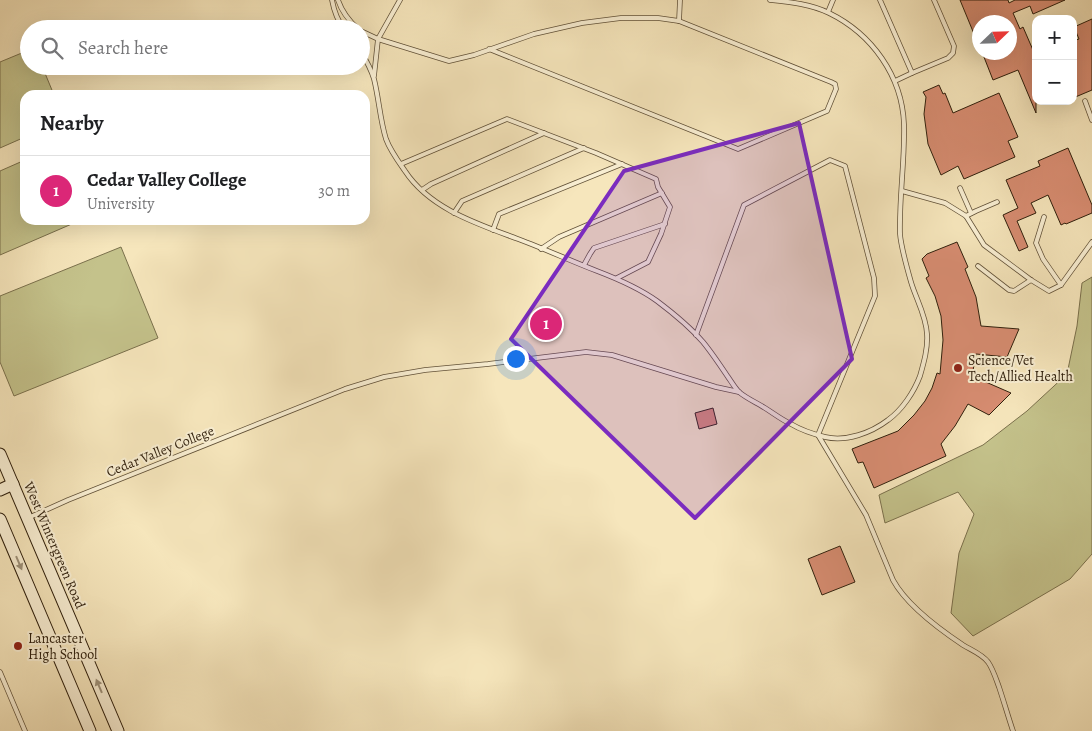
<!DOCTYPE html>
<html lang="en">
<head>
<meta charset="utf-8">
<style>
	body { margin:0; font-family:Alegreya,serif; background:#f2f2f2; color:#202124 }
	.controls { position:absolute; right:15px; top:15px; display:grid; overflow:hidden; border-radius:10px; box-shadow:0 5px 20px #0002 }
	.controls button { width:45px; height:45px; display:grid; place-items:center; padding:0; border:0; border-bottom:1px solid #e0e0e0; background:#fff; color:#202124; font:25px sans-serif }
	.compass { position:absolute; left:972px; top:15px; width:45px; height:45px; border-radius:50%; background:#fff; box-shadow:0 5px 20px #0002; rotate:67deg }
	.you { position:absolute; left:515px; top:358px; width:18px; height:18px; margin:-12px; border:4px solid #fff; border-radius:50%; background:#1a73e8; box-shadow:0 0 0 8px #1a73e833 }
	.badge { display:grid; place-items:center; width:32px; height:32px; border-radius:50%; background:#db2777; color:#fff; font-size:16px; font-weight:700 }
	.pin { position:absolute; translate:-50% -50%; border:2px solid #fff; box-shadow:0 1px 5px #0006 }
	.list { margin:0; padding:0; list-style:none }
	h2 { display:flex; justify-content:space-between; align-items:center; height:65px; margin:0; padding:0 20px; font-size:21px }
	h2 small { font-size:16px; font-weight:400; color:#757577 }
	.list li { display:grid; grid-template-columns:32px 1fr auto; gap:15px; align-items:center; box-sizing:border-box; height:70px; padding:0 20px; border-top:1px solid #e0e0e0 }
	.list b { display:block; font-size:19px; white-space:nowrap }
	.list p { margin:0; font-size:16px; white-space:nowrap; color:#757577 }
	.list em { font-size:16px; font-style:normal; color:#757577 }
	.icon { flex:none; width:28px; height:28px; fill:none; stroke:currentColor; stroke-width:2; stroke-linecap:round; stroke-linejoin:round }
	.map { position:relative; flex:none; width:1092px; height:731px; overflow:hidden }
	.search { position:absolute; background:#fff; box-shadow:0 5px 20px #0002; left:20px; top:20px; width:350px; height:55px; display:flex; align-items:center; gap:12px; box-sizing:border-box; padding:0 18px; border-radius:28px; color:#757577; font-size:19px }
	.panel { position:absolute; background:#fff; box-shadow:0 5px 20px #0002; left:20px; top:90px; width:350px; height:135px; border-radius:15px }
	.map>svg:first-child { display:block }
	.green { fill:#c4c28b; stroke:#7a704c }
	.building { fill:#d88d72; stroke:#2f1f0c }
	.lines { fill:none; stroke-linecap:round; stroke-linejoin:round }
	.service-casing { stroke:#615138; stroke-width:5.5 }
	.secondary-casing { stroke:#2f1f0c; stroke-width:13 }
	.service { stroke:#f9efd3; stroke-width:4 }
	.secondary { stroke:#f9efd3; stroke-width:11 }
	.oneway { fill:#9e9179 }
	.marked { fill:#7b2cbf; fill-opacity:0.2; stroke:#7b2cbf; stroke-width:4; stroke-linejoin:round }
	.poi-dot { fill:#8f2418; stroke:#f9efd3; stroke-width:2 }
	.labels { text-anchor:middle; stroke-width:4; stroke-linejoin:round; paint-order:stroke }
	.poi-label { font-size:14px; fill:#2f1f0c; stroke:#f9efd3; text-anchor:start }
	.street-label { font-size:14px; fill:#2f1f0c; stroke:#f9efd3 }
</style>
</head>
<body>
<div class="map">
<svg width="1092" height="731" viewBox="0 0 1092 731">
	<rect width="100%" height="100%" fill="#f6e6bc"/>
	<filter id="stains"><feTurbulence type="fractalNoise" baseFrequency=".004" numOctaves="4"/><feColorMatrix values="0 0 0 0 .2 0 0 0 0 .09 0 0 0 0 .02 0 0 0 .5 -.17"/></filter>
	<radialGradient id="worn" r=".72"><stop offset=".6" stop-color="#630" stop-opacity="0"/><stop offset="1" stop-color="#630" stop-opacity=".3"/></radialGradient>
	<g class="green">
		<path d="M 29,50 L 29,66 L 42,66 L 54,95 L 25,95 L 25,137 L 0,148 L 0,62 Z"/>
		<path d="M 25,160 L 25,220 L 81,220 L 0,255 L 0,171 Z"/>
		<path d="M 121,247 L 158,338 L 14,396 L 0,362 L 0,296 Z"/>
		<path d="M 1092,277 L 1092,554 L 1070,579 L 973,636 L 951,613 L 959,553 L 974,514 L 958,492 L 885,523 L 879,495 L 983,445 L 1027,411 L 1067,374 L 1077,326 L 1082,283 Z"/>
	</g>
	<g class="building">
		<path d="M 960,0 L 1008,0 L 1009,3 L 1015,0 L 1065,0 L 1033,14 L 1030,6 L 1013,13 L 1020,29 L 1023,27 L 1036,57 L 1036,113 L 1018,70 L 993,80 L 982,52 L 1010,52 L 1010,22 L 980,22 L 979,46 Z"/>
		<path d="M 1092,19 L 1092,90 L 1073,98 L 1073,41 L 1079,39 L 1074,27 Z"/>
		<path d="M 939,85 L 943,94 L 945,93 L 953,113 L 999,93 L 1018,137 L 1008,141 L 1015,157 L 964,179 L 958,166 L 941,175 L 928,144 L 924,114 L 926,97 L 923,92 Z"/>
		<path d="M 1068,148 L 1092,205 L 1092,213 L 1066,224 L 1065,223 L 1061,225 L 1048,195 L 1031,203 L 1036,213 L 1017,221 L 1028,247 L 1019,251 L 1003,215 L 1018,208 L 1006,180 L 1040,166 L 1038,161 Z"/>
		<path d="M 957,242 L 968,267 L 965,269 L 976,297 L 981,326 L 1019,329 L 1007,357 L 976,354 L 972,376 L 1011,393 L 989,415 L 968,404 L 955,426 L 941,444 L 946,456 L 874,488 L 863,462 L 858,463 L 852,449 L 898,431 L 914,415 L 925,401 L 932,388 L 937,373 L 940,374 L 943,340 L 941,316 L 935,296 L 926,278 L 929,276 L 922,259 L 927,254 Z"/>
		<path d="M 713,408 L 717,424 L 699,429 L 695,413 Z"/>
		<path d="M 840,546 L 855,582 L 822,595 L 808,559 Z"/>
	</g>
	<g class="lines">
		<g class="service-casing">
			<g id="service">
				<path d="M 332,0 C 334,11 337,20 344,29"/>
				<path d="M 338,0 C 342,12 348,20 358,29"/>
				<path d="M 880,0 L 912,73 L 948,58 L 953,53 L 954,46 L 934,0"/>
				<path d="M 828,12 L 833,0"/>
				<path d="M 679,21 L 680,0"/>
				<path d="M 361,31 L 378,39 L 449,61 L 474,55 L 534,34 L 582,23 L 621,18 L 658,18 L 679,21 L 831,82 L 835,84 L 836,89 L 827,111 L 738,149 L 489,49"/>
				<path d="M 361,52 C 366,60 371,69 374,79 C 379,99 380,120 386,139 C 390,150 398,161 405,171 C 430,209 478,224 518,239 C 545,249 571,261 597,271 C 618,279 639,288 657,301 C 673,313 690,327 703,342 C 712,353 720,365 728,377 C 731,381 735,388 739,392 C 746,398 757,403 765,408 C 773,413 782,420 791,424 C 801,430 813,434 825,437 C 846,442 871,433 888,420 C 902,410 914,392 920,376 C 924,362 928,348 927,334 C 926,315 916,299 911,282 C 907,268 901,247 900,234 C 899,197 905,161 904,124 C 902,76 872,34 829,13 C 811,4 790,2 770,0"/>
				<path d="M 374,76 L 378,39 L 400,0"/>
				<path d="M 895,81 L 912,73"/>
				<path d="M 1085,101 L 1092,120"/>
				<path d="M 401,164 L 507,119 L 596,153 L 656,179 L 658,187 L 670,207 L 661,234 L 648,262 L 617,278"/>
				<path d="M 960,188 L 971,213"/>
				<path d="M 422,190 L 431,184 L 544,133"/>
				<path d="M 902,191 L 945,203 L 966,216 L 984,245 L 1031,280 L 1049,291 L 1061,285 L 1092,242"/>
				<path d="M 454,213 L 462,201 L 584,148"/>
				<path d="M 966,216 L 976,211 L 997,202"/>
				<path d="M 1044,217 L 1036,243 L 1043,259 L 1061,285"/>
				<path d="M 493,230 L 499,214 L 622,164"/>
				<path d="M 541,249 L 559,237 L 662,193"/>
				<path d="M 584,265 L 590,254 L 594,248 L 665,224"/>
				<path d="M 978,266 L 1009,290 L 1014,291 L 1031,280"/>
				<path d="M 696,335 L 744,205 L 830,160 L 845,166 L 874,278 L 875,296 L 818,435 L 866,515 L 893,580 C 906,604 939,629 963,645 C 971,650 982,654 988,662 C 993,669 996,679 999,687 C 1004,702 1008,716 1013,731"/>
				<path d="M 28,518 L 68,500 L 345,389 L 384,377 L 425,370 L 488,364 L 586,352 L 612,355 L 716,387 L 739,392"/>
				<path d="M 0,672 L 25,731"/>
			</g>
		</g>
		<g class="secondary-casing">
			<g id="secondary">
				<path d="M 0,454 L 118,731"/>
				<path d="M 0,490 L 13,484"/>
				<path d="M 0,519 L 90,731"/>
			</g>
		</g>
		<use href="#service" class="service"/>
		<use href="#secondary" class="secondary"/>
	</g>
	<defs><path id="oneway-solid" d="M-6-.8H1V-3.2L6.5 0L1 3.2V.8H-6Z" transform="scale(1.25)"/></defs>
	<g class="oneway">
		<use href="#oneway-solid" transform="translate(19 563) rotate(67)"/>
		<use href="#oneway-solid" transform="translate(99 686) rotate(-113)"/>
	</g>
	<path class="marked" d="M 799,123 L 852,359 L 695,518 L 511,339 L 624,171 Z"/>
	<g class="poi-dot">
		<circle cx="958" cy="368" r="5"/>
		<circle cx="18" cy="646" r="5"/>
	</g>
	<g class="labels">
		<g class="poi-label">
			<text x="968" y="365">Science/Vet<tspan x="968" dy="16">Tech/Allied Health</tspan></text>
			<text x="28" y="643">Lancaster<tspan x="28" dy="16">High School</tspan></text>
		</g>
		<g class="street-label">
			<text transform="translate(160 451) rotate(-22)" y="5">Cedar Valley College</text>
			<text transform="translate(55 545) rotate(67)" y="5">West Wintergreen Road</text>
		</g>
	</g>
	<rect width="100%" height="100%" filter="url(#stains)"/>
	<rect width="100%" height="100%" fill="url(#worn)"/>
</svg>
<div class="controls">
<button>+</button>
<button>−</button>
</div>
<svg class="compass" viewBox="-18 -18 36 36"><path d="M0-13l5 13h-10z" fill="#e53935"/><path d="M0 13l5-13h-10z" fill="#757577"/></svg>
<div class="you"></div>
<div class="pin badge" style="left:546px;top:324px">1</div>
<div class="search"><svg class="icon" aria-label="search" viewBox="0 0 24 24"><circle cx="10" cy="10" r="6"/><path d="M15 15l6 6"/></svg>Search here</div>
<section class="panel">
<h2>Nearby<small></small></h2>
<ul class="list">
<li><span class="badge">1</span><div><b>Cedar Valley College</b><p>University</p></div><em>30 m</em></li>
</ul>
</section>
</div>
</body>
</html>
